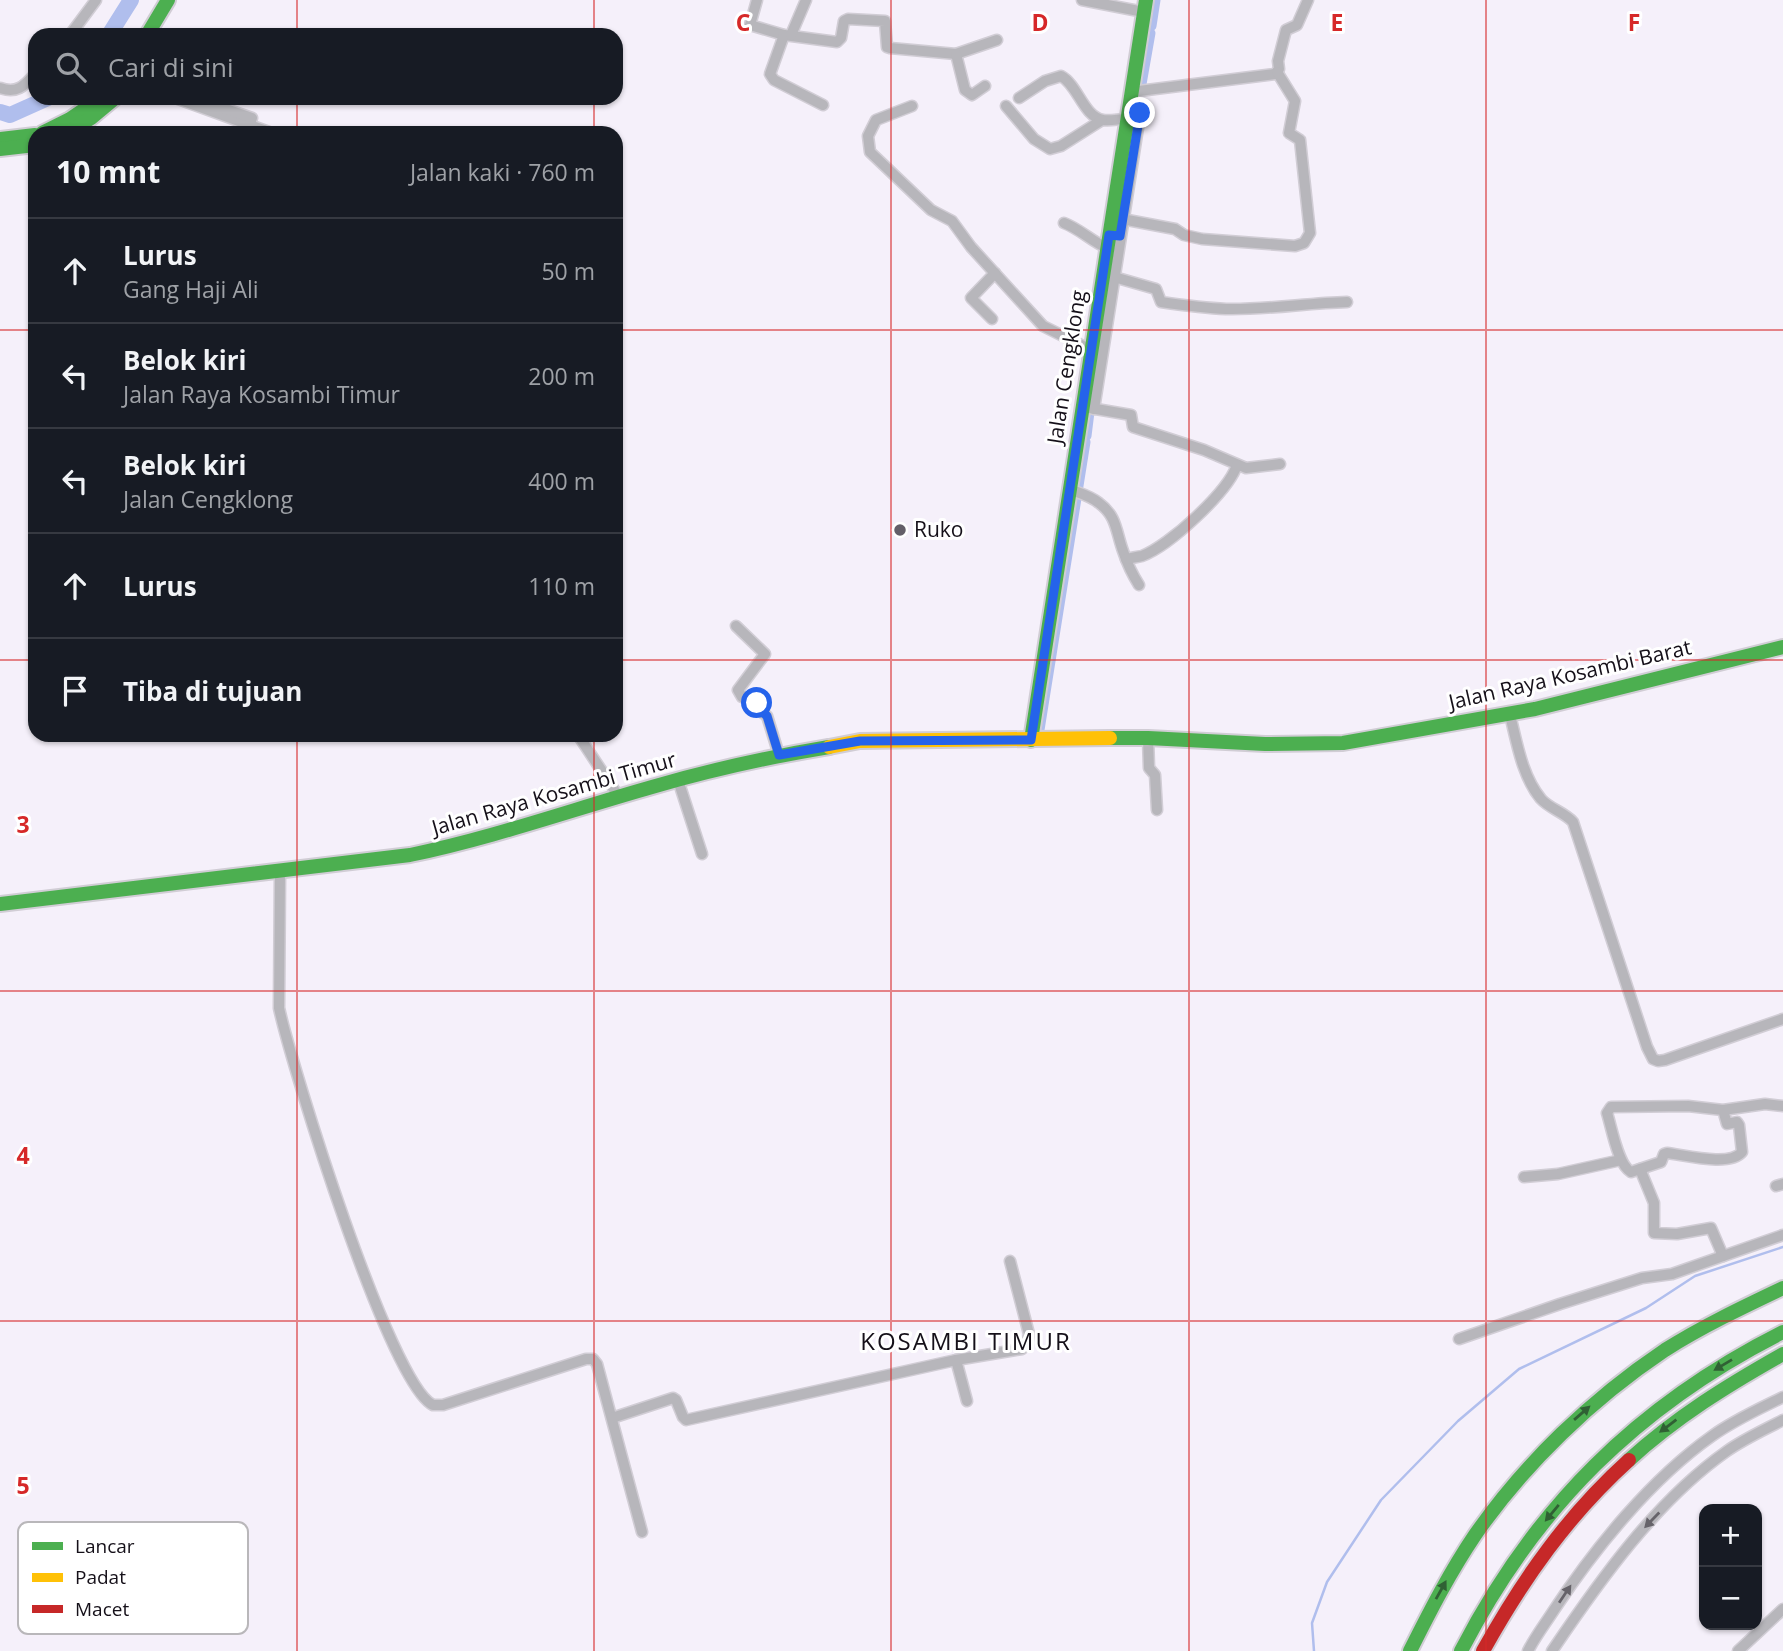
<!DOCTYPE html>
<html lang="id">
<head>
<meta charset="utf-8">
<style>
	body { margin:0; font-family:"Open Sans",sans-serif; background:#242831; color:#f1f3f6 }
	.controls { position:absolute; right:21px; bottom:21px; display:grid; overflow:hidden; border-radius:14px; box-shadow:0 2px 5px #0004 }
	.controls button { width:63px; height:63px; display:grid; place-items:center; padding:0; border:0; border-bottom:2px solid #363941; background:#171b24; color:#f1f3f6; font:35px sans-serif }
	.stop { position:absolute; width:21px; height:21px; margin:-16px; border:5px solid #2563eb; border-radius:50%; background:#fff }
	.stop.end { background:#2563eb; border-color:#fff; box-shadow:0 2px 7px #0008 }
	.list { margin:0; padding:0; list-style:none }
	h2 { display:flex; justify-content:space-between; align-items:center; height:91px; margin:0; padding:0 28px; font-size:30px }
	h2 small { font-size:23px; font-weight:400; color:#9ea1a6 }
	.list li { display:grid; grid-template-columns:46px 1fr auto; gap:21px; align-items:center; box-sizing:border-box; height:105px; padding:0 28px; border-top:2px solid #363941 }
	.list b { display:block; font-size:26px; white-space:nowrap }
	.list p { margin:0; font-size:23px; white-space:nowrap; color:#9ea1a6 }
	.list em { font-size:23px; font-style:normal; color:#9ea1a6 }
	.icon { flex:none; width:38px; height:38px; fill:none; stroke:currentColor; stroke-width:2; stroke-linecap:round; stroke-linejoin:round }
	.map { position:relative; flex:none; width:1783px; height:1651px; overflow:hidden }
	.search { position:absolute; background:#171b24; box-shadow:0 2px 5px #0004; left:28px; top:28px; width:595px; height:77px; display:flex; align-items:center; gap:18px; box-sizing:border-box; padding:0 24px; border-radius:21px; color:#9ea1a6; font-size:26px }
	.panel { position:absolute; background:#171b24; box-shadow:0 2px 5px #0004; left:28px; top:126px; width:595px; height:616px; border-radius:21px }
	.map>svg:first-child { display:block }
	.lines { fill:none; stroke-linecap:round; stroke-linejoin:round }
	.stream { stroke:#b0beed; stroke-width:2.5 }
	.canal { stroke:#b0beed; stroke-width:9 }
	.river { stroke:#b0beed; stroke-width:16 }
	.street-casing { stroke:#d1cdd5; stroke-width:13 }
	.fast-casing { stroke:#d1cdd5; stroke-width:18 }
	.slow-casing { stroke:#d1cdd5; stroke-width:18 }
	.jam-casing { stroke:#d1cdd5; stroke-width:18 }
	.street { stroke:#b7b6bb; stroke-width:10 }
	.fast { stroke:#4caf50; stroke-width:14 }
	.slow { stroke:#ffc107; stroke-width:14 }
	.jam { stroke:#c62828; stroke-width:14 }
	.oneway { fill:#306034 }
	.oneway2 { fill:#66636a }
	.route { stroke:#2563eb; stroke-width:9 }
	.grid { fill:none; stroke:#d62828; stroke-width:2; stroke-opacity:0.55 }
	.poi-dot { fill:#635e68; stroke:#fff; stroke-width:2.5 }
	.labels { text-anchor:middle; stroke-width:6; stroke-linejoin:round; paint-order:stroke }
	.street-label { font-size:21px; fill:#151019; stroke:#fff }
	.poi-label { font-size:21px; fill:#151019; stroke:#fff; text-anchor:start }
	.quarter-label { font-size:24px; letter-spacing:2px; fill:#151019; stroke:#fff }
	.key { fill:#fff; stroke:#b9b7ba; stroke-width:2 }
	.key-label { font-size:19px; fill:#151019 }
	.grid-label { font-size:23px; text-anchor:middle; font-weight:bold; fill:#d62828; stroke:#fff; stroke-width:6; stroke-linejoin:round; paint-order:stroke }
</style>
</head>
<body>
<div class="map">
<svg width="1783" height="1651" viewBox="0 0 1783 1651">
	<rect width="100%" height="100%" fill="#f5f0fa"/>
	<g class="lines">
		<path class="stream" d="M 1314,1651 L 1312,1623 L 1327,1582 L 1381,1500 L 1458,1421 L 1519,1369 L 1646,1308 L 1695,1276 L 1783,1247"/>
		<g class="canal">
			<path d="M 1152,26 L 1156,0"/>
			<path d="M 1141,90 L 1151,33"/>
			<path d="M 1087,436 L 1091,404"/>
			<path d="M 1040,730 L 1086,442"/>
		</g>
		<g class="river">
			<path d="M 109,35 L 131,0"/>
			<path d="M 0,112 L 10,115 L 48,98"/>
		</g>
		<g class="street-casing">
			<g id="street">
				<path d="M 757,0 L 750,25 L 784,35 L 837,42 L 841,38 L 844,21 L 848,19 L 885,21 L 887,47 L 890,48 L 956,54 L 997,40"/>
				<path d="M 1082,0 L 1144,12"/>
				<path d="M 70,35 L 96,0"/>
				<path d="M 784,35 L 770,74 L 774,80 L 823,105"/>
				<path d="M 791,35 L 806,0"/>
				<path d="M 956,54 L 965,90 L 972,95 L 985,86"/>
				<path d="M 0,88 C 17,94 24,86 35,74"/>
				<path d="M 1131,92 L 1275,74 L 1279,69 L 1278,61 L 1286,30 L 1297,25 L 1308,0"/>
				<path d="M 175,98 L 272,133"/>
				<path d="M 1019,98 L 1045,81 L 1061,76 C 1078,85 1083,116 1103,120 C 1111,121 1119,119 1126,119"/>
				<path d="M 214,105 L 252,118 L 247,133"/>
				<path d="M 912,106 L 876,120 L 868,136 L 870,152 L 931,210 L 952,221 L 971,247 L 1043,326 L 1091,350"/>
				<path d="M 1006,106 L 1034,139 L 1050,149 L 1061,146 L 1102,120"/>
				<path d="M 1122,219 L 1175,229 L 1184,235 L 1202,239 L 1295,246 L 1304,243 L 1310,233 L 1300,140 L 1289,133 L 1295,101 L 1277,72"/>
				<path d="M 1064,223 C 1080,229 1091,241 1107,248"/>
				<path d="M 1114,277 L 1156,289 L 1161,302 C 1182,305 1204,308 1226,309 C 1266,310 1307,303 1347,302"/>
				<path d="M 992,319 L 971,298 L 995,273"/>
				<path d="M 1090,408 L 1131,415 L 1133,427 L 1204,450 L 1246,468 L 1280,464"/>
				<path d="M 1094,409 L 1140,115 L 1139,111 L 1128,110"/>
				<path d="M 1069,489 C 1079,493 1091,496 1099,503 C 1117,516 1116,532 1123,551 C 1127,563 1132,574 1139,585"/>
				<path d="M 1126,559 C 1131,558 1137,557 1142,556 C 1169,546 1228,492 1237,465"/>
				<path d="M 736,626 L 765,654 L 738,690 L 742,697 L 757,703 L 760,711 L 767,716 L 779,755"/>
				<path d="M 1510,715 C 1517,743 1522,776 1541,799 C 1550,809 1564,812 1573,822 L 1647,1047 L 1653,1059 L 1658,1061 L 1665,1060 L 1783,1019"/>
				<path d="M 578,735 L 619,797"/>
				<path d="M 1148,738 L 1149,768 L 1155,775 L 1157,810"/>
				<path d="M 678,780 L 702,854"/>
				<path d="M 280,872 L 279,1008 C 292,1067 390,1385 433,1405 L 443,1405 L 586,1359 L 593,1359 L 597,1364 L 642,1532"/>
				<path d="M 1723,1110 L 1727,1124 L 1737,1122 L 1739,1125 L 1742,1152 C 1730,1167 1685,1155 1667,1153 L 1664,1154 L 1661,1162 L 1631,1172 C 1618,1165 1612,1129 1607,1113 L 1611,1107 L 1688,1106 L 1723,1110 L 1765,1104 L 1783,1106"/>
				<path d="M 1640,1169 L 1654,1203 L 1654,1233 L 1677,1234 L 1711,1228 L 1723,1256"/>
				<path d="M 1524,1177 L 1558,1174 L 1621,1160"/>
				<path d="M 1776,1186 L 1783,1184"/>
				<path d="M 1459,1339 L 1560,1304 L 1642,1278 L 1672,1274 L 1783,1235"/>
				<path d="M 956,1360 L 967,1401"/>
				<path d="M 612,1418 L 673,1398 L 676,1400 L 683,1417 L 686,1420 L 956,1360 L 1022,1349 L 1027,1344 L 1029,1334 L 1010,1261"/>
				<path d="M 1528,1651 C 1535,1637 1545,1624 1554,1610 C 1595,1548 1651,1479 1712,1436 C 1734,1420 1759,1409 1783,1397"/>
				<path d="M 1552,1651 C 1600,1580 1656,1501 1727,1451 C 1744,1439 1764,1430 1783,1420"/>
				<path d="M 1738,1651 L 1783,1609"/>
			</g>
		</g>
		<g class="fast-casing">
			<g id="fast">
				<path d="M 147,35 L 168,0"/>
				<path d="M 42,133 L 70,119 L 101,98"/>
				<path d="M 67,133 L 91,118 L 115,98"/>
				<path d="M 0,139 L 35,135"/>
				<path d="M 0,149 L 35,145"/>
				<path d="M 1110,738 L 1148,738 L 1265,744 L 1343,743 L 1535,709 L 1783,647"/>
				<path d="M 1031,740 L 1146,0"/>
				<path d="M 0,904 L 410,855 C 492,838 571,810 652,787 C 710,770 769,757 829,747"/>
				<path d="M 1629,1460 C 1676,1417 1728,1385 1783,1354"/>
				<path d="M 1410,1651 C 1430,1611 1450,1572 1475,1535 C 1525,1463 1592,1399 1665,1350 C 1703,1326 1743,1307 1783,1288"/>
				<path d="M 1461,1651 C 1535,1507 1638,1405 1783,1332"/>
			</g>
		</g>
		<g class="slow-casing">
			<path id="slow" d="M 829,747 L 860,741 L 1110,738"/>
		</g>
		<g class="jam-casing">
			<path id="jam" d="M 1483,1651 C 1523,1579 1568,1515 1629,1460"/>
		</g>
		<use href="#street" class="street"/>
		<use href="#fast" class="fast"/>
		<use href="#slow" class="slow"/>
		<use href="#jam" class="jam"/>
	</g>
	<defs><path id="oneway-solid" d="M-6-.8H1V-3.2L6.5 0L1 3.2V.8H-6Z" transform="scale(1.75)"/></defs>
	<g class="oneway">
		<use href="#oneway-solid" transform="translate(1723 1365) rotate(149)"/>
		<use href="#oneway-solid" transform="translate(1582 1413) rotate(-41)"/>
		<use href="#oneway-solid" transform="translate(1668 1426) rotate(143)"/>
		<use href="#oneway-solid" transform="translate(1552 1513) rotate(130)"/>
		<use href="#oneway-solid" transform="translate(1441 1590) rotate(-61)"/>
	</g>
	<g class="oneway2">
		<use href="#oneway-solid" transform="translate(1652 1520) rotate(134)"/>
		<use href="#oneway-solid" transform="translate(1565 1594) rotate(-56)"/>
	</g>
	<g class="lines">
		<path class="route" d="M 757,703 L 760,710 L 767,716 L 779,755 L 860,741 L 1031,740 L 1109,235 L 1120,236 L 1140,113"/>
	</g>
	<path class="grid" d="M 297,0 L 297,35M 594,0 L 594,35M 891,0 L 891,1651M 1189,0 L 1189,1651M 1486,0 L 1486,1651M 297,98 L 297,133M 594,98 L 594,133M 0,330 L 35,330M 616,330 L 1783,330M 0,660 L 35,660M 616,660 L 1783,660M 297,735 L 297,1651M 594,735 L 594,1651M 0,991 L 1783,991M 0,1321 L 1783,1321"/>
	<circle class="poi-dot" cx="900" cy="530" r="7"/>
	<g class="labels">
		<g class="street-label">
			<text transform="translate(1067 367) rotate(-81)" y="7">Jalan Cengklong</text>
			<text transform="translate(1570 675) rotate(-13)" y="7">Jalan Raya Kosambi Barat</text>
			<text transform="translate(554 794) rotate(-16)" y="7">Jalan Raya Kosambi Timur</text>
		</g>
		<g class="poi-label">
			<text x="914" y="537">Ruko</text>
		</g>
		<g class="quarter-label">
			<text x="966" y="1350">KOSAMBI TIMUR</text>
		</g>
	</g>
	<rect x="18" y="1522" width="230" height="112" rx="10" class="key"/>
	<rect x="32" y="1542" width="31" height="8" fill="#4caf50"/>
	<rect x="32" y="1573" width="31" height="9" fill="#ffc107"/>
	<rect x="32" y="1605" width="31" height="8" fill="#c62828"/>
	<g class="key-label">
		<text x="75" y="1553">Lancar</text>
		<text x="75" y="1584">Padat</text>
		<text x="75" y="1616">Macet</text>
	</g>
	<g class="grid-label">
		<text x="743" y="31">C</text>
		<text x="1040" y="31">D</text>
		<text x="1337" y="31">E</text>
		<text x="1634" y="31">F</text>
		<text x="23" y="833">3</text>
		<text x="23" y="1164">4</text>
		<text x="23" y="1494">5</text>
	</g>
</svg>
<div class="controls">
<button>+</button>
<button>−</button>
</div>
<div class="stop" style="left:757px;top:703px"></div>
<div class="stop end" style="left:1140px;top:113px"></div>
<div class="search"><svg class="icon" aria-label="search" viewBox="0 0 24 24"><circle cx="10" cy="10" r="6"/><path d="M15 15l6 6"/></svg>Cari di sini</div>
<section class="panel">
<h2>10 mnt<small>Jalan kaki · 760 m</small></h2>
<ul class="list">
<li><svg class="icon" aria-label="ahead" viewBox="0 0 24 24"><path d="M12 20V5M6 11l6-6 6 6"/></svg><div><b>Lurus</b><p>Gang Haji Ali</p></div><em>50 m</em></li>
<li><svg class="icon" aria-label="left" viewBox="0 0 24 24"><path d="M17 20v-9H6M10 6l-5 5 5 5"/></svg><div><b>Belok kiri</b><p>Jalan Raya Kosambi Timur</p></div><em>200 m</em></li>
<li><svg class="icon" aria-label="left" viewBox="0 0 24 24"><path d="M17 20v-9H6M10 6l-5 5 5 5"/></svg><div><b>Belok kiri</b><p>Jalan Cengklong</p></div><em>400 m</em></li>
<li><svg class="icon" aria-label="ahead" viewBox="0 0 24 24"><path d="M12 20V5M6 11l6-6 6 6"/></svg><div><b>Lurus</b></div><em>110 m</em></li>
<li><svg class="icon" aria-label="arrive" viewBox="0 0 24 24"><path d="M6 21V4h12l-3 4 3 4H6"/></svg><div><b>Tiba di tujuan</b></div></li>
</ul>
</section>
</div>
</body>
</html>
